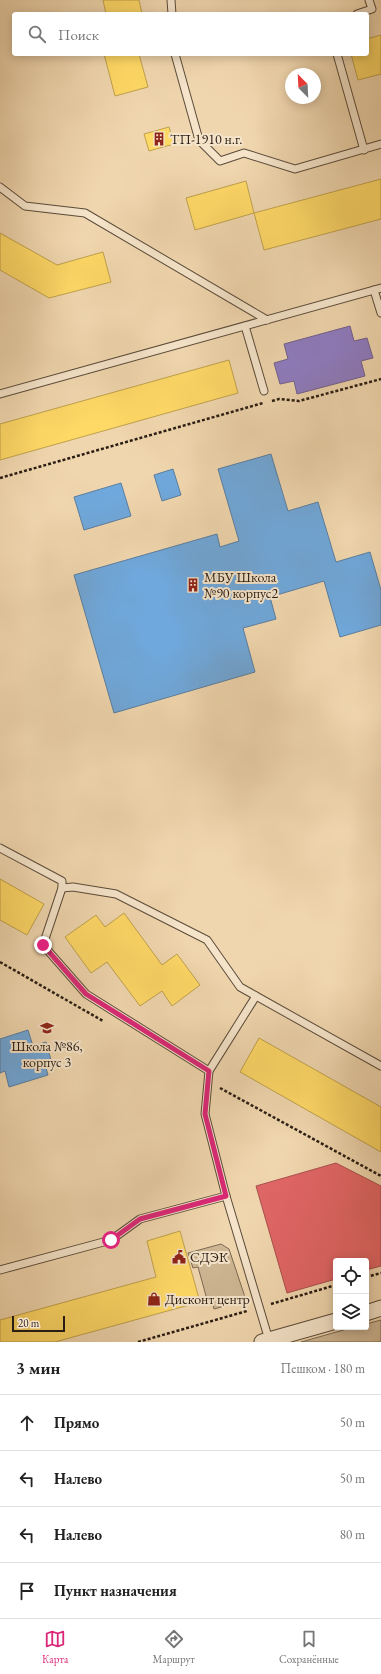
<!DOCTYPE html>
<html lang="ru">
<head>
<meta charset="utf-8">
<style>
	body { margin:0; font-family:"EB Garamond",serif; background:#f6f6f6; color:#222 }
	.controls { position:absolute; right:12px; bottom:12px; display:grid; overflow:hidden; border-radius:4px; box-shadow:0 2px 10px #0003 }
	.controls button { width:36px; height:36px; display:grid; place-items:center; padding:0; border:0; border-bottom:1px solid #e0e0e0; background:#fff; color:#222; font:20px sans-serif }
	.compass { position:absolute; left:285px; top:68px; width:36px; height:36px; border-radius:50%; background:#fff; box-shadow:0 2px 10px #0003; rotate:336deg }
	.scale { position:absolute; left:12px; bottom:10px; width:53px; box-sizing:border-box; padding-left:4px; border:2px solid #291d14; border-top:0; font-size:11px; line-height:14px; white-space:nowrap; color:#291d14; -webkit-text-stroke:3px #f5e4ca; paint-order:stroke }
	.stop { position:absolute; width:12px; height:12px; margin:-9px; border:3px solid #db2777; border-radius:50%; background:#fff }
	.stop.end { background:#db2777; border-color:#fff; box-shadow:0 1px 4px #0008 }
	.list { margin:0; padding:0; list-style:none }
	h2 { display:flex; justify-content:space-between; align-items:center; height:52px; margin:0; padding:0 16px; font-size:17px }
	h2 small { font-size:13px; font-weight:400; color:#767676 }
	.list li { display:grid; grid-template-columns:26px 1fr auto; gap:12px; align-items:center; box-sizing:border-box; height:56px; padding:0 16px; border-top:1px solid #e0e0e0 }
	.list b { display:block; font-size:15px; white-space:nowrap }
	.list em { font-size:13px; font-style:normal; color:#767676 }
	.icon { flex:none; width:22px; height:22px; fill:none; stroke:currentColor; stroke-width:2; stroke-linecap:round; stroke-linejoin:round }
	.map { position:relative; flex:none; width:381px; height:1342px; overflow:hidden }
	.search { position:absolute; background:#fff; box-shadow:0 2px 10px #0003; left:12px; right:12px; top:12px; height:44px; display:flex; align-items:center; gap:10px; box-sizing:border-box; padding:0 14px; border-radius:4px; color:#767676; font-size:15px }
	.sheet { height:276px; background:#fff }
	nav { display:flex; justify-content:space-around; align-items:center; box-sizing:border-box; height:56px; border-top:1px solid #e0e0e0; background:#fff; font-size:11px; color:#767676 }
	nav a { display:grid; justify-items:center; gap:2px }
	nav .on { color:#db2777 }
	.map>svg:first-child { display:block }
	.green { fill:#ceb794; stroke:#7c6a54 }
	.homes { fill:#ffd966; stroke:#bfa14d }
	.shops { fill:#e06666; stroke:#a9504d }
	.offices { fill:#8e7cc3; stroke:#70608e }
	.schools { fill:#6fa8dc; stroke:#5a7ea0 }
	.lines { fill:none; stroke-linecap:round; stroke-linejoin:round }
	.lane-casing { stroke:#5b4b3a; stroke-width:9 }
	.street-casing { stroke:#5b4b3a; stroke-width:17 }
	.path { stroke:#291d14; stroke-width:2.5; stroke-dasharray:3 2; stroke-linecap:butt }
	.lane { stroke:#f5e4ca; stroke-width:7 }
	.street { stroke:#f5e4ca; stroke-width:15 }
	.route { stroke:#db2777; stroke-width:5 }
	.labels { text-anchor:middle; stroke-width:4; stroke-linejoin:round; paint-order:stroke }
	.poi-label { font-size:14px; fill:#291d14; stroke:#f5e4ca; text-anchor:start }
</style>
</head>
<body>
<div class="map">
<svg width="381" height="1342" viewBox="0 0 381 1342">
	<rect width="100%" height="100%" fill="#f0d6ae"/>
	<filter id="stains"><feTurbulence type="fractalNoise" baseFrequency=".005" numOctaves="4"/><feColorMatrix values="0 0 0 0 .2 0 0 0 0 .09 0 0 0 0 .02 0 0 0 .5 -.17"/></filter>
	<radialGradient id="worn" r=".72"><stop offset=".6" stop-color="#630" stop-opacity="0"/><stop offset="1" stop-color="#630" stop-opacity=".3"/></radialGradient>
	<g class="green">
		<path d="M 221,1244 L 229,1249 L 246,1300 L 214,1309 L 212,1302 L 208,1303 L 198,1267 L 193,1268 L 188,1253 Z"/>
		<path d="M 381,1320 L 381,1342 L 301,1342 L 354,1327 L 366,1327 L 366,1324 Z"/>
	</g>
	<g class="homes">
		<path d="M 103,0 L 139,0 L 142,14 L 106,14 Z"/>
		<path d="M 381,35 L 381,74 L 358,80 L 351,54 L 367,54 L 367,39 Z"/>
		<path d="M 104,54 L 139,54 L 148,87 L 115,96 Z"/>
		<path d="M 169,127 L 174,144 L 149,151 L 144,134 Z"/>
		<path d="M 381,179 L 381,219 L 264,250 L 254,213 Z"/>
		<path d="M 246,181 L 254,213 L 195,230 L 186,198 Z"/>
		<path d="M 0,233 L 57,265 L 103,252 L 111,282 L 49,298 L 0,270 Z"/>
		<path d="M 229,360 L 238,393 L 0,460 L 0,424 Z"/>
		<path d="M 0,879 L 44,904 L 27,935 L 0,920 Z"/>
		<path d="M 124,913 L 162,965 L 177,954 L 200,985 L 172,1006 L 162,991 L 140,1006 L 107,962 L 91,973 L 65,937 L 96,915 L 105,927 Z"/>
		<path d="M 259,1038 L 381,1107 L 381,1152 L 240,1072 Z"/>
		<path d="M 180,1231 L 200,1302 L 55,1342 L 0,1342 L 0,1320 L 156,1277 L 147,1241 Z"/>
	</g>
	<path class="shops" d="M 336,1163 L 381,1186 L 381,1266 L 366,1270 L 366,1261 L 336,1261 L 336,1279 L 287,1293 L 256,1186 Z"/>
	<path class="offices" d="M 350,326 L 354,341 L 367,338 L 373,358 L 361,361 L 365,376 L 297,394 L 294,381 L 280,384 L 274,363 L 288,359 L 284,344 Z"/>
	<g class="schools">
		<path d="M 271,454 L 288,511 L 318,502 L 336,562 L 370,552 L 381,590 L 381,625 L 340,637 L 324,581 L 270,597 L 276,619 L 243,628 L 255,672 L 114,713 L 74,575 L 217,534 L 220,547 L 239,541 L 218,469 Z"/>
		<path d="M 173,469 L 181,495 L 162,501 L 154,475 Z"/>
		<path d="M 121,483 L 131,516 L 84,530 L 74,497 Z"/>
		<path d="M 28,1030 L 33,1046 L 46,1042 L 51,1060 L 44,1061 L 48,1075 L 9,1087 L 5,1071 L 0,1073 L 0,1039 Z"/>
	</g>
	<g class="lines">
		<g class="lane-casing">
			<g id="lane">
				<path d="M 171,0 L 172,14"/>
				<path d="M 357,14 L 372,9 L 369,0"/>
				<path d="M 175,54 L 199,140 L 220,161 L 244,153 L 295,169 L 381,144"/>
				<path d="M 337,54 L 364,150"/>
				<path d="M 0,187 L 25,206 L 85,213 L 267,320"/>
				<path d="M 374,290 L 381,313"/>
				<path d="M 245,326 L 264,391"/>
				<path d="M 0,394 L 381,288"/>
				<path d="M 0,848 L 62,881 L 62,888 L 43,945 L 86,994 L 209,1071 L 205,1114 L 226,1196 L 269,1340"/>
				<path d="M 62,888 L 73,887 L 116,894 L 207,940 L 240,987 L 256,996 L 209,1071"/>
				<path d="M 256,996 L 381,1066"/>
				<path d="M 0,1270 L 111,1240 L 140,1219 L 226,1196"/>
			</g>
		</g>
		<g class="street-casing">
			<g id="street">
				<path d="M 366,1313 L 381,1308"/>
				<path d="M 262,1342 L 336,1321"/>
			</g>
		</g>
		<g class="path">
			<path d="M 272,401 L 279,399 L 299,401 L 381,379"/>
			<path d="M 0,478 L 263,403"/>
			<path d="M 0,962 L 103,1021"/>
			<path d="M 220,1088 L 381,1176"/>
			<path d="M 366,1277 L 381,1273"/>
			<path d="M 271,1304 L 336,1285"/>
			<path d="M 138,1342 L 247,1311"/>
		</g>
		<use href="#lane" class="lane"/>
		<use href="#street" class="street"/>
	</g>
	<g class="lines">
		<path class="route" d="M 43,945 L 86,994 L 209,1071 L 205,1114 L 226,1196 L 140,1219 L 111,1240"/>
	</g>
	<defs>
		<g id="building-bare" transform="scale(1.08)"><path d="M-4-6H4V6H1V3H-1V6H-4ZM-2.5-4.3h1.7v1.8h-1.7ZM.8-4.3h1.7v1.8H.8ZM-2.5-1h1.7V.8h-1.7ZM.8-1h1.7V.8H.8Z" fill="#8f2418" stroke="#f5e4ca" stroke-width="2.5" paint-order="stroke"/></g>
		<g id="school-bare" transform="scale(1.08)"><path d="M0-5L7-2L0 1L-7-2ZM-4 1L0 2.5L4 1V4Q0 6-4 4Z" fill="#8f2418" stroke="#f5e4ca" stroke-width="2.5" paint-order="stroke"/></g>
		<g id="civic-bare" transform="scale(1.08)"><path d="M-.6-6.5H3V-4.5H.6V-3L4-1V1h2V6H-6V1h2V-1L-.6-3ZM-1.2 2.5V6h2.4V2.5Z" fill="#8f2418" stroke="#f5e4ca" stroke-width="2.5" paint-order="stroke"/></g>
		<g id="shop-bare" transform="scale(1.08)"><path d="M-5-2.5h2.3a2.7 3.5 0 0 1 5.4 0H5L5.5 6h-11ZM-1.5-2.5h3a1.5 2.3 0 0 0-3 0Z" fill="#8f2418" stroke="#f5e4ca" stroke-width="2.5" paint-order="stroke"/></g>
	</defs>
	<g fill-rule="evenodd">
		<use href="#building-bare" x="159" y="139"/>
		<use href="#building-bare" x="193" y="585"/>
		<use href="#school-bare" x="47" y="1028"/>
		<use href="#civic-bare" x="179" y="1257"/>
		<use href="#shop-bare" x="154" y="1299"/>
	</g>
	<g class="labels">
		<g class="poi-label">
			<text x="170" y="144">ТП-1910 н.г.</text>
			<text x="204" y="582">МБУ Школа<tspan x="204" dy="16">№90 корпус2</tspan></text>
			<text x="47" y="1051" text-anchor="middle">Школа №86,<tspan x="47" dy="16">корпус 3</tspan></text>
			<text x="190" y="1262">СДЭК</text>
			<text x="165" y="1304">Дисконт центр</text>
		</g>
	</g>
	<rect width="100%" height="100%" filter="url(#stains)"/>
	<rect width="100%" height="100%" fill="url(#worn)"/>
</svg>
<div class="controls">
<button><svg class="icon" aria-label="locate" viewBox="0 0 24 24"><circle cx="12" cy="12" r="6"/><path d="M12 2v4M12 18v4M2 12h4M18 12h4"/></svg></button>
<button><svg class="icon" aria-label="layers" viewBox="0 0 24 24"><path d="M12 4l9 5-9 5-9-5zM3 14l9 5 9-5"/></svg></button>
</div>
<svg class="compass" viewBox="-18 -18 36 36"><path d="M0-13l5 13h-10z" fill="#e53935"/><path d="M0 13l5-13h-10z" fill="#767676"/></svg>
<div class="scale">20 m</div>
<div class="stop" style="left:111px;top:1240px"></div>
<div class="stop end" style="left:43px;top:945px"></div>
<div class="search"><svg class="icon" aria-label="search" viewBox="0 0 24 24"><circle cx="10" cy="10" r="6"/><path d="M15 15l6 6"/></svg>Поиск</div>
</div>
<section class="sheet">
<h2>3 мин<small>Пешком · 180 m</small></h2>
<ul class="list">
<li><svg class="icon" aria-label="ahead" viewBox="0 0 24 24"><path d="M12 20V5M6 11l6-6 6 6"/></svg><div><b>Прямо</b></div><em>50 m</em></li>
<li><svg class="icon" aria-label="left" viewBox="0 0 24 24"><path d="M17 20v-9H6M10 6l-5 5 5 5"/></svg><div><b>Налево</b></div><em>50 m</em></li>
<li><svg class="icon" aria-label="left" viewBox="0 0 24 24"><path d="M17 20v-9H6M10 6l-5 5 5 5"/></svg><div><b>Налево</b></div><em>80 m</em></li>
<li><svg class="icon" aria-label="arrive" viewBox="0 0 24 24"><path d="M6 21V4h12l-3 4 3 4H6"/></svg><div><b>Пункт назначения</b></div></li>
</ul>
</section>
<nav>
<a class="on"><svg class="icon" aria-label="map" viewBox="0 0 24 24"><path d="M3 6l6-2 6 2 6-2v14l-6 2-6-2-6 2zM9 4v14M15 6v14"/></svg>Карта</a>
<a><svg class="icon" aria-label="directions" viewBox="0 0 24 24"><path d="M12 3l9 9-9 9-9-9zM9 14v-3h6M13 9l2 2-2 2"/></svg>Маршрут</a>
<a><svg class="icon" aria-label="saved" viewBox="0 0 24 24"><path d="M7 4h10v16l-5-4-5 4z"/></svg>Сохранённые</a>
</nav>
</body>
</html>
